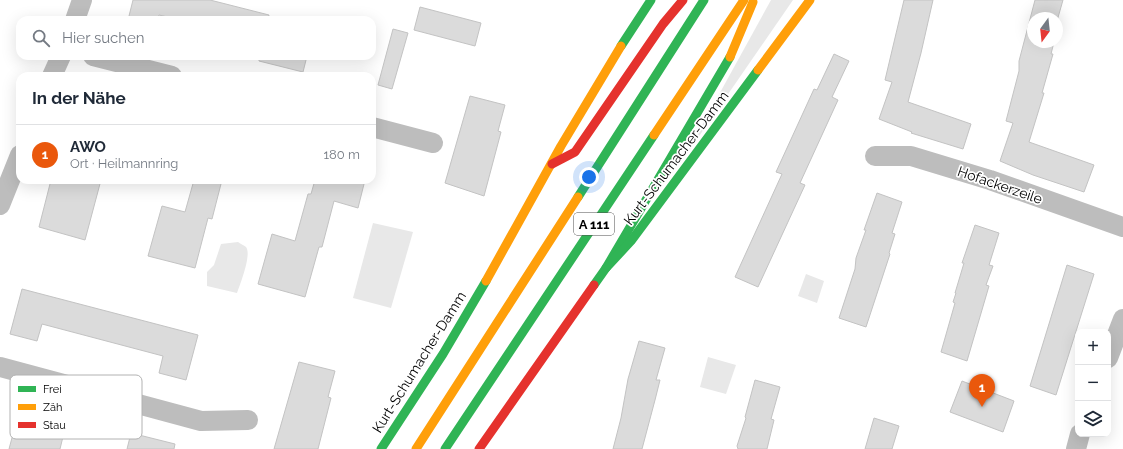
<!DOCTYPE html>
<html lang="de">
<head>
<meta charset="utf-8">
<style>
	body { margin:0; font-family:Raleway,sans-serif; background:#f6f6f7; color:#1f2937 }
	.controls { position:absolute; right:12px; bottom:12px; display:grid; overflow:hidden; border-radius:8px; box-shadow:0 4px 16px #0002 }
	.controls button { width:36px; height:36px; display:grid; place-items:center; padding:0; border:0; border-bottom:1px solid #e0e1e3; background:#fff; color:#1f2937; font:20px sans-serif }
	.compass { position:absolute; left:1027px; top:12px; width:36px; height:36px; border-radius:50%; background:#fff; box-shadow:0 4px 16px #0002; rotate:195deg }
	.you { position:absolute; left:589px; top:177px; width:14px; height:14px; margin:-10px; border:3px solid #fff; border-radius:50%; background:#1a73e8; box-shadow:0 0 0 6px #1a73e833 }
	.badge { display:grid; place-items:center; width:26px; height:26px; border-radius:50%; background:#ea580c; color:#fff; font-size:13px; font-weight:700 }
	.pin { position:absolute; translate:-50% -33px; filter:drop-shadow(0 1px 2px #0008) }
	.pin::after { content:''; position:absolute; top:21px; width:14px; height:12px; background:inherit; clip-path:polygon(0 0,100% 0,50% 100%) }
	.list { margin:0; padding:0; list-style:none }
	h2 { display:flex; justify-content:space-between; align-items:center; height:52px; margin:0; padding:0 16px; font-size:17px }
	h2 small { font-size:13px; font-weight:400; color:#747a83 }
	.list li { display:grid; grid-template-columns:26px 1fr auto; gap:12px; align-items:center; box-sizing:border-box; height:60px; padding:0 16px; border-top:1px solid #e0e1e3 }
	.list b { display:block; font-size:15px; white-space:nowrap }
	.list p { margin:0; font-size:13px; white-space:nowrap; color:#747a83 }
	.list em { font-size:13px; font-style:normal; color:#747a83 }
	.icon { flex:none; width:22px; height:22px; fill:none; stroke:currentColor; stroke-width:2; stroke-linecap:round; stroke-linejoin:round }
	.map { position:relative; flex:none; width:1123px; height:449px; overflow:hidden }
	.search { position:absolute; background:#fff; box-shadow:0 4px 16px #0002; left:16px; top:16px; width:360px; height:44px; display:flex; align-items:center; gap:10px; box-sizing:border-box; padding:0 14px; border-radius:12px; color:#747a83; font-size:15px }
	.panel { position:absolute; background:#fff; box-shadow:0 4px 16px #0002; left:16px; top:72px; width:360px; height:112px; border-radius:12px }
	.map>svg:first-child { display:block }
	.green { fill:#e8e8e8 }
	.building { fill:#dbdbdb; stroke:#c3c3c3 }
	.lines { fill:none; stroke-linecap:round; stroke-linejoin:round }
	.street { stroke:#bdbdbd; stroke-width:20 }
	.fast { stroke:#30b455; stroke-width:9 }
	.slow { stroke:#ff9f0a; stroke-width:9 }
	.jam { stroke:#e5322d; stroke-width:9 }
	.labels { text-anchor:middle; stroke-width:3.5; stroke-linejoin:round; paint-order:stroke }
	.shield { fill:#fff; stroke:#4c4c4c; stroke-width:1 }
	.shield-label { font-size:13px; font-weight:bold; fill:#000 }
	.street-label { font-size:14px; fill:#000; stroke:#fff }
	.key { fill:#fff; stroke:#b2b2b2; stroke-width:1 }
	.key-label { font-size:11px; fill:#000 }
</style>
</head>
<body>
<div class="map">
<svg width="1123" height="449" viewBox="0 0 1123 449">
	<rect width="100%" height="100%" fill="#fff"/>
	<g class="green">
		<path d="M 771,0 L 793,0 L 684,158 Z"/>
		<path d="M 373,223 L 413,232 L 391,308 L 353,298 Z"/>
		<path d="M 238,242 C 240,244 244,245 246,247 C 252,254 240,285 237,293 L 207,286 L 207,272 L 214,265 L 221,244 Z"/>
		<path d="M 806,274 L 824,281 L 817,303 L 798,296 Z"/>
		<path d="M 708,357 L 736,365 L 726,394 L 700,387 Z"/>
	</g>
	<g class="building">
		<path d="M 133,0 L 210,0 L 269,15 L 268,20 L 180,20 L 159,15 L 157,20 L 128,20 Z"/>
		<path d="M 904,0 L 933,0 L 921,53 L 908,102 L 971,124 L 963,149 L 911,133 L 912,132 L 879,119 L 892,82 L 885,80 Z"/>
		<path d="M 1035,0 L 1063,0 L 1057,21 L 1057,18 L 1033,18 L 1033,42 L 1054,42 L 1051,54 L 1053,54 L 1042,93 L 1044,93 L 1029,142 L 1094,165 L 1084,192 L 1033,175 L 1000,161 L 1013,123 L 1006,121 L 1019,71 L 1019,61 Z"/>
		<path d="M 420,7 L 481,23 L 475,46 L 414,30 Z"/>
		<path d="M 393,29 L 408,33 L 392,89 L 378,85 Z"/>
		<path d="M 834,54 L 849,61 L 832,97 L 838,100 L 800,183 L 805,185 L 758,287 L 735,277 L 782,174 L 776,172 L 814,89 L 817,90 Z"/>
		<path d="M 259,56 L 307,56 L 303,72 L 259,61 Z"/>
		<path d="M 470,96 L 505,105 L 498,131 L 501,132 L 484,196 L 445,183 Z"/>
		<path d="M 51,180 L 65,180 L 76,183 L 77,180 L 101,180 L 85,240 L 39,227 Z"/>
		<path d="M 194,180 L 222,180 L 212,219 L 208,218 L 195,268 L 148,256 L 162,206 L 185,212 Z"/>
		<path d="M 315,180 L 365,180 L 358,208 L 334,201 L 322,247 L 319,247 L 305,297 L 258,284 L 272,234 L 295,241 L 308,194 L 311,194 Z"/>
		<path d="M 877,193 L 902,202 L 892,233 L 895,234 L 889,253 L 890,254 L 866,327 L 839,318 L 855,269 L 856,258 L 866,230 L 864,230 Z"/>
		<path d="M 975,225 L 999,233 L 989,265 L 993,266 L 986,285 L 989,286 L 967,361 L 941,352 L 955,303 L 953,302 L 956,293 L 955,293 L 964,263 L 962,263 Z"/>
		<path d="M 1067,265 L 1094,274 L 1056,395 L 1030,386 Z"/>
		<path d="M 22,289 L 198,335 L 186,380 L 159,373 L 163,356 L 42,324 L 37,341 L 10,334 Z"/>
		<path d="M 639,341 L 665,348 L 656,380 L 660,380 L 655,400 L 642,449 L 613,449 L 621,418 L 628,379 Z"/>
		<path d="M 299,362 L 335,371 L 328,397 L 331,398 L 318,449 L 274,449 Z"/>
		<path d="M 755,380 L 780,387 L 771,419 L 774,420 L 767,449 L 738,449 L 737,446 L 746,418 L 745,417 Z"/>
		<path d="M 962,381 L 1014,401 L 1003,432 L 950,412 Z"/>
		<path d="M 21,404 L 68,416 L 60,449 L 9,449 Z"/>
		<path d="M 874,418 L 899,426 L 892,449 L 865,449 Z"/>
		<path d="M 131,433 L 175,444 L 174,449 L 127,449 Z"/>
	</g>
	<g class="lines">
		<g class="street">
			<path d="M 75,20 L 82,0"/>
			<path d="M 93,56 L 172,76"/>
			<path d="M 52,76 L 61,56"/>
			<path d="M 372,127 L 433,143"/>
			<path d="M 875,156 L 911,156 L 990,180 L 1123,227"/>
			<path d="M 0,205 L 20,155"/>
			<path d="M 1108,358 L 1123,319"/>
			<path d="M 0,367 L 201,421 L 248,420"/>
			<path d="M 1076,449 L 1080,434"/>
		</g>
		<g class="fast">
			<path d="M 621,46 L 651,0"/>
			<path d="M 578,197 L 704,0"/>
			<path d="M 606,268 L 730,57"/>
			<path d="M 594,285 L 606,268 L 631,241 L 758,70"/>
			<path d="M 381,449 L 443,354 L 486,281"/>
			<path d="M 445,449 L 654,135"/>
		</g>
		<g class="slow">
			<path d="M 730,57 L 753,2"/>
			<path d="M 758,70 L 810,0"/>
			<path d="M 654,135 L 744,0"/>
			<path d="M 486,281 L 561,146 L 621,46"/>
			<path d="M 416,449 L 578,197"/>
		</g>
		<g class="jam">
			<path d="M 552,164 L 575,152 L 663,24 L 683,0"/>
			<path d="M 479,449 L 594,285"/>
		</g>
	</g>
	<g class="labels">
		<rect class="shield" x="574" y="213" width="40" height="22" rx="3"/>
		<g class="shield-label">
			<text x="594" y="229">A 111</text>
		</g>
		<g class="street-label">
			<text transform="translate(676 158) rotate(-53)" y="5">Kurt-Schumacher-Damm</text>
			<text transform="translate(1000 185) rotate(19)" y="5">Hofackerzeile</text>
			<text transform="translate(419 362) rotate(-58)" y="5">Kurt-Schumacher-Damm</text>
		</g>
	</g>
	<rect x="10" y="375" width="132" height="64" rx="6" class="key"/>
	<rect x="18" y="386" width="18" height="6" fill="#30b455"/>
	<rect x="18" y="404" width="18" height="6" fill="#ff9f0a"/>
	<rect x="18" y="422" width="18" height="6" fill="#e5322d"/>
	<g class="key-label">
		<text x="43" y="393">Frei</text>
		<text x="43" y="411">Zäh</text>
		<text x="43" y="429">Stau</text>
	</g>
</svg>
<div class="controls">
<button>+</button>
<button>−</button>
<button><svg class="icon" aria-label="layers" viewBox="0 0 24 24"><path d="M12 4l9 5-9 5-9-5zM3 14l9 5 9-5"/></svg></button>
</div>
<svg class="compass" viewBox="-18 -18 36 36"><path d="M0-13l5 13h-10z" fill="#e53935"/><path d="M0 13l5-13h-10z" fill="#747a83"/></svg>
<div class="you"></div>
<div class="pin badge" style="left:982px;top:407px">1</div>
<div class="search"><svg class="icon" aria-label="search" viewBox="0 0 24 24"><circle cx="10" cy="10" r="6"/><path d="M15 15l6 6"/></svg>Hier suchen</div>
<section class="panel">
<h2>In der Nähe<small></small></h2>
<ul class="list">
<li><span class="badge">1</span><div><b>AWO</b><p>Ort · Heilmannring</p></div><em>180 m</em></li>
</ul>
</section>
</div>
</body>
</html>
